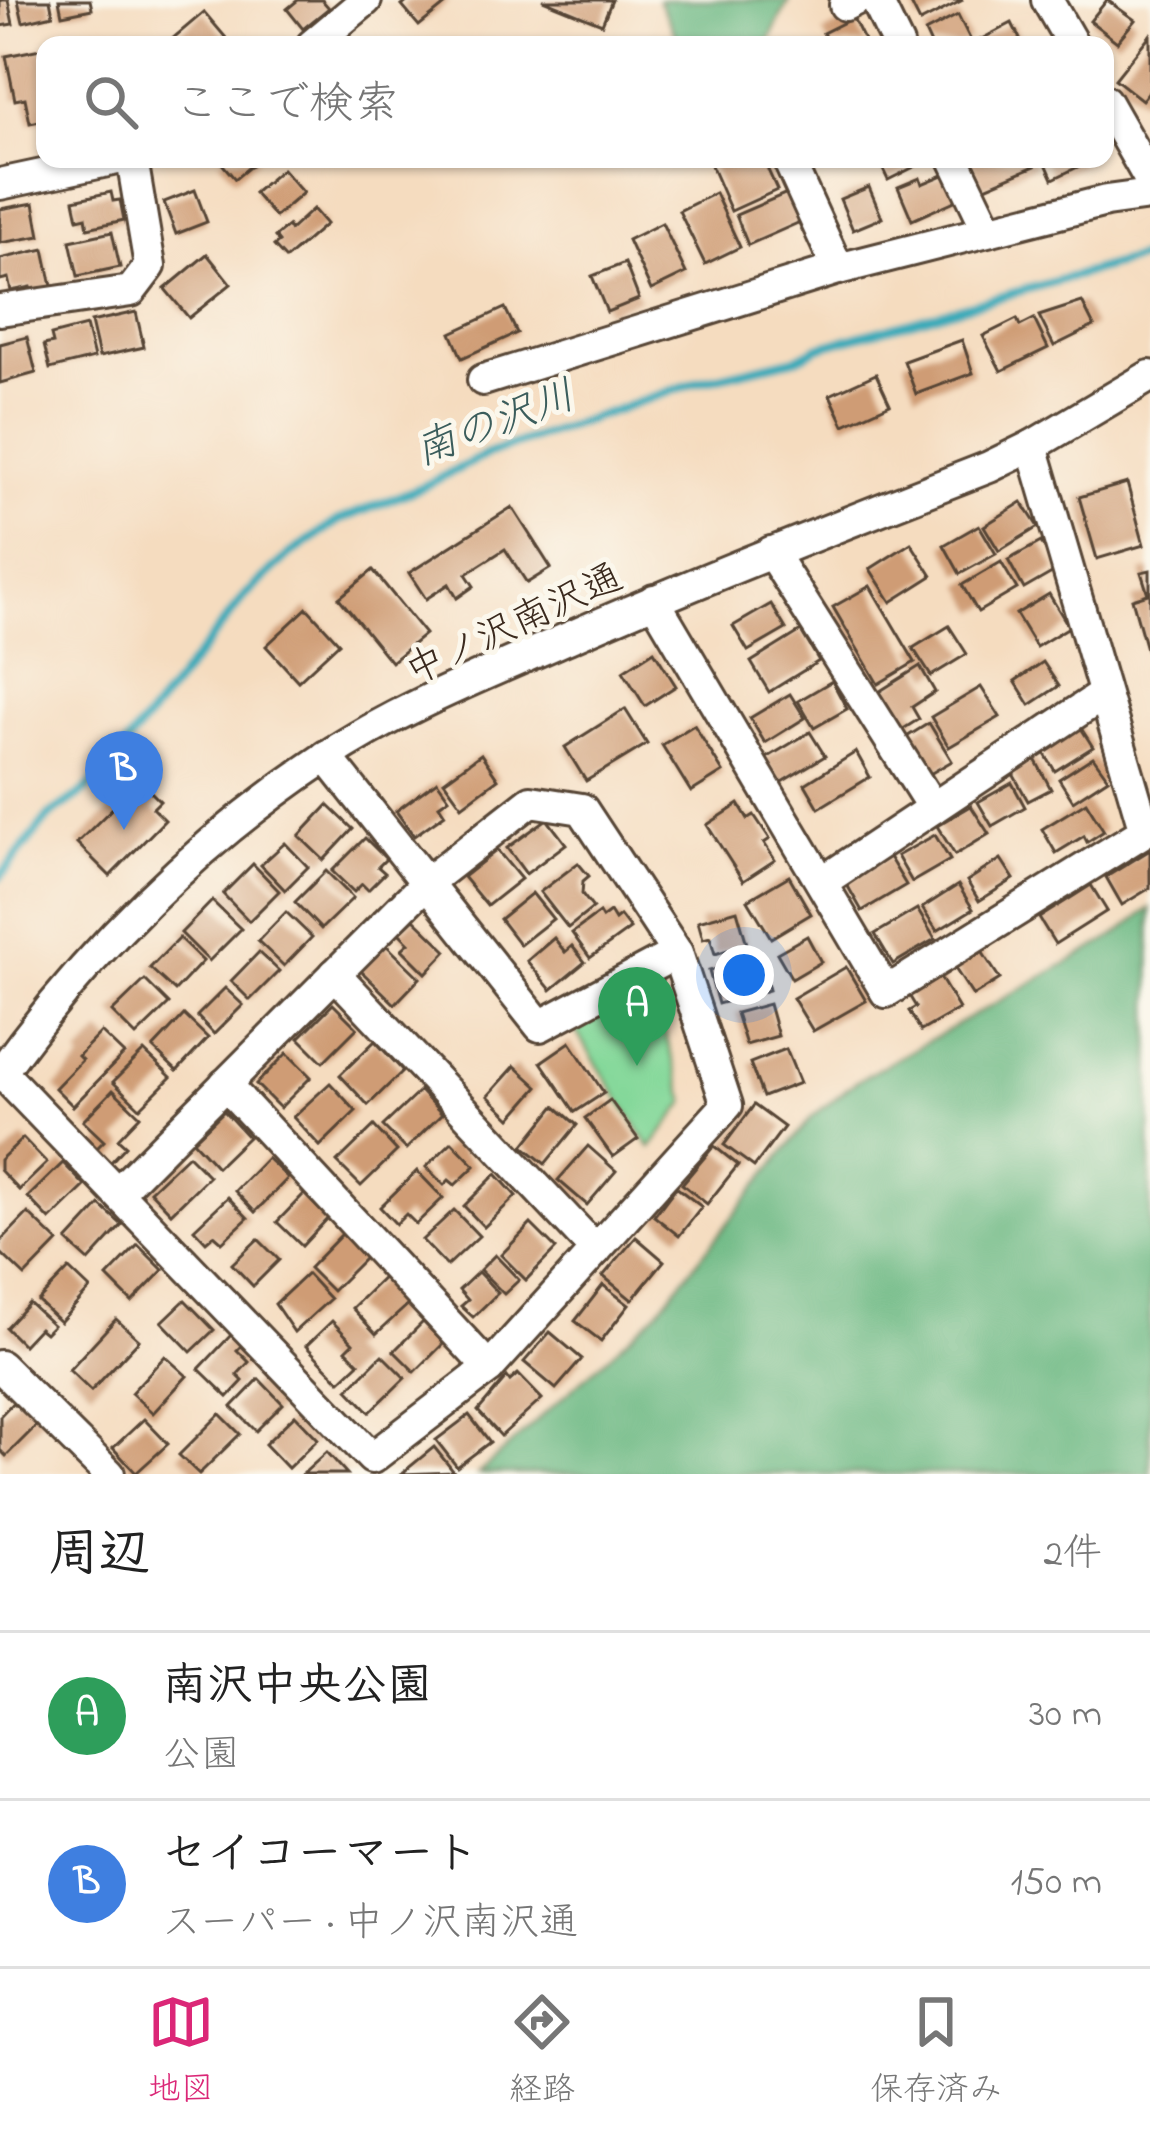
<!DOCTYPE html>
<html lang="ja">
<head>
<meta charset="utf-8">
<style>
	body { margin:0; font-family:"Indie Flower","Klee One",sans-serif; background:#f2f2f2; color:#222 }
	.you { position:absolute; left:744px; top:975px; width:42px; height:42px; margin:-30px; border:9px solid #fff; border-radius:50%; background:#1a73e8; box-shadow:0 0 0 18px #1a73e833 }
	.badge { display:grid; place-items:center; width:78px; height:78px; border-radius:50%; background:#db2777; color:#fff; font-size:39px; font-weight:700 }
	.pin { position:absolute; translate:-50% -99px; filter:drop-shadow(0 3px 6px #0008) }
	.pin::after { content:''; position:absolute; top:63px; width:42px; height:36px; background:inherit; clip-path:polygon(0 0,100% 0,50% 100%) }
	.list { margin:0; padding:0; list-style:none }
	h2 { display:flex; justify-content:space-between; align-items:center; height:156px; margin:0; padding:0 48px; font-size:51px }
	h2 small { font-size:39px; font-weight:400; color:#767676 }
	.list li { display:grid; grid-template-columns:78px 1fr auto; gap:36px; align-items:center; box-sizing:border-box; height:168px; padding:0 48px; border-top:3px solid #e0e0e0 }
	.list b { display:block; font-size:45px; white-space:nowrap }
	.list p { margin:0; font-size:39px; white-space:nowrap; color:#767676 }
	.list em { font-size:39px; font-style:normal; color:#767676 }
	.icon { flex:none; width:66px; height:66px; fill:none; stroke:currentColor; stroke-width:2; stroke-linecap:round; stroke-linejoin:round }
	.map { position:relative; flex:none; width:1150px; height:1474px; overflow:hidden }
	.search { position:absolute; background:#fff; box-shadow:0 3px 9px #0004; left:36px; right:36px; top:36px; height:132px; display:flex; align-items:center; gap:30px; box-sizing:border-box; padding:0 42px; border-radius:24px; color:#767676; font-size:45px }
	.sheet { height:492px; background:#fff }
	nav { display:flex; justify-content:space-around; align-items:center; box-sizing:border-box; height:168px; border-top:3px solid #e0e0e0; background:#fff; font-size:33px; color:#767676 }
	nav a { display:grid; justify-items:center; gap:6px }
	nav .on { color:#db2777 }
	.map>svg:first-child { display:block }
	.green { fill:#84d89a; stroke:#60815c; stroke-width:3 }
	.forest { fill:#6bb882; stroke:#537150; stroke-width:3 }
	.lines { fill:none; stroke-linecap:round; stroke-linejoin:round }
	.stream { stroke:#3baab9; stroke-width:9 }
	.building { fill:#cf9c75 }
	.minor-casing { stroke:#574536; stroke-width:36 }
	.minor { stroke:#fff; stroke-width:30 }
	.labels { text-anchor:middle; stroke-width:10; stroke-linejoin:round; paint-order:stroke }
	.street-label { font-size:39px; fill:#3b2a1e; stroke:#fbf7ec }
	.water-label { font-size:42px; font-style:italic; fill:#3b5d5c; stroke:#fbf7ec }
</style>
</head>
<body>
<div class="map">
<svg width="1150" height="1474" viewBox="0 0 1150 1474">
	<rect width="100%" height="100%" fill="#fbf7ec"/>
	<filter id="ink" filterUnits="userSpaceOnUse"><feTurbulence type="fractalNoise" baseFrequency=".00833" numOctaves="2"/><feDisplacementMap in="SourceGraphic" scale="24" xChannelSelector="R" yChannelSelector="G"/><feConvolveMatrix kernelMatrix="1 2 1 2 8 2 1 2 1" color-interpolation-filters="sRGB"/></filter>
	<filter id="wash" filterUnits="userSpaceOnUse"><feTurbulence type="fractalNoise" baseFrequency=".004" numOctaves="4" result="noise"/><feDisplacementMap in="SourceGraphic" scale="48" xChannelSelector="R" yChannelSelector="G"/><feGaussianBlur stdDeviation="2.7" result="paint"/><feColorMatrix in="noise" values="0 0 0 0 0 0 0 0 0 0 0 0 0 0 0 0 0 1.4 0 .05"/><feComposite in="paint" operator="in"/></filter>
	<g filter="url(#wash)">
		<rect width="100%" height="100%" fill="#f5dcbf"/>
		<path class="green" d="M 651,988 L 686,1102 L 651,1148 L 575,1030 Z"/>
		<g class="forest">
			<path d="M 658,0 L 789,0 L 767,45 L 681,45 Z"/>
			<path d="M 1150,908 L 1150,1474 L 478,1474 L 656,1313 L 812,1117 L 855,1082 L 1115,936 Z"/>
		</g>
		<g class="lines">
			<path class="stream" d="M 0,877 L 49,816 L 84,792 L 112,763 L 246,595 L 289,555 L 338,521 L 424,486 L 488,454 L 700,381 L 798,358 L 819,347 L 1150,255"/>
		</g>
		<g id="blocks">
			<g class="building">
				<path d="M 0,0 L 8,0 L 13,24 L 0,26 Z"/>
				<path d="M 18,0 L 50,0 L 53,15 L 23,22 Z"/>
				<path d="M 59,0 L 90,0 L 92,9 L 62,15 Z"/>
				<path d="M 298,0 L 322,0 L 329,8 L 303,29 L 287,9 Z"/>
				<path d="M 409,0 L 451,0 L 419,26 L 402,6 Z"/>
				<path d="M 543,0 L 612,0 L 602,24 Z"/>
				<path d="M 909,0 L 963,0 L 920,22 Z"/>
				<path d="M 1107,0 L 1135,20 L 1117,42 L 1090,21 Z"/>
				<path d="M 204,12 L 232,45 L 165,45 Z"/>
				<path d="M 958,15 L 970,39 L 959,45 L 931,45 L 925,32 Z"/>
				<path d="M 853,18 L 866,44 L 829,45 L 823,33 Z"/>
				<path d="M 1012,23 L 1023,45 L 980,45 L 978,41 Z"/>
				<path d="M 1150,35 L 1150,90 L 1142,100 L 1115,79 Z"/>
				<path d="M 45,48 L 45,120 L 30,123 L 25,98 L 15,100 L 6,56 Z"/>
				<path d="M 218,159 L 259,159 L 235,179 Z"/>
				<path d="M 719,159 L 763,159 L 777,190 L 731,211 L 710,163 Z"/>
				<path d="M 878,159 L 930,159 L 888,180 Z"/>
				<path d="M 970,159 L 1031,159 L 1035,166 L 983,188 Z"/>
				<path d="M 1044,159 L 1094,159 L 1053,179 Z"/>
				<path d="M 282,169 L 303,193 L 275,217 L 254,193 Z"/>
				<path d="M 948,173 L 959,199 L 912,220 L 898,187 L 920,178 L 922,184 Z"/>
				<path d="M 869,187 L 882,218 L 853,230 L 840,199 Z"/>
				<path d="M 195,190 L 207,222 L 176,234 L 164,202 Z"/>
				<path d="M 111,192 L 113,201 L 120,200 L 124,220 L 88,228 L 86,217 L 78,219 L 74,200 Z"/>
				<path d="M 715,193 L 740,247 L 705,264 L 679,211 Z"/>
				<path d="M 787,193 L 800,222 L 748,245 L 736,215 Z"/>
				<path d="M 34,203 L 40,236 L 0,243 L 0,209 Z"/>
				<path d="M 313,209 L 326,224 L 286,259 L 274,246 L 279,242 L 275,237 L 288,226 L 290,230 Z"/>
				<path d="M 662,223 L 686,273 L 651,290 L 628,240 Z"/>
				<path d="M 112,232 L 120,267 L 78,276 L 70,241 Z"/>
				<path d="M 44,249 L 53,291 L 33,296 L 31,287 L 11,291 L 8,278 L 0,280 L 0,259 Z"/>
				<path d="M 207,254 L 231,284 L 189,318 L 165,289 Z"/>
				<path d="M 625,263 L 639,299 L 607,312 L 592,276 Z"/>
				<path d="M 1082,302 L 1094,326 L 1054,346 L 1039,316 Z"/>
				<path d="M 505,308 L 517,333 L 462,358 L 451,333 Z"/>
				<path d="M 136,312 L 144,347 L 99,357 L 91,322 Z"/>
				<path d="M 1017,319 L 1020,326 L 1034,319 L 1048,348 L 1001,371 L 983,336 Z"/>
				<path d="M 86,326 L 94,358 L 50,369 L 44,345 L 53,343 L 51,335 Z"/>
				<path d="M 27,337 L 36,373 L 0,383 L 0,344 Z"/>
				<path d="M 962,340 L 973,373 L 916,394 L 904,361 Z"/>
				<path d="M 876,374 L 890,404 L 844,425 L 830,395 Z"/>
				<path d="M 1127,483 L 1144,545 L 1097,559 L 1079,497 Z"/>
				<path d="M 1022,502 L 1038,527 L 999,551 L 984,526 Z"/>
				<path d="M 512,507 L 551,568 L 527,583 L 505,549 L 466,574 L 474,586 L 457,598 L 449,584 L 426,599 L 409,573 Z"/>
				<path d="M 979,525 L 996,554 L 960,574 L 944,545 Z"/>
				<path d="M 1041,542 L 1057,570 L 1024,589 L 1008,560 Z"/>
				<path d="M 911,543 L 932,576 L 891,602 L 870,569 Z"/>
				<path d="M 1001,562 L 1017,589 L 978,612 L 962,585 Z"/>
				<path d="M 373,570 L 425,634 L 391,662 L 339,598 Z"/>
				<path d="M 1150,570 L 1150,648 L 1146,649 L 1132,599 L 1148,594 L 1141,572 Z"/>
				<path d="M 870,586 L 915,662 L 878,684 L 833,607 Z"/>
				<path d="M 1049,594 L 1069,627 L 1036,647 L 1016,614 Z"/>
				<path d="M 771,604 L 786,629 L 748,651 L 733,626 Z"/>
				<path d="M 307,608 L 339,643 L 298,681 L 266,646 Z"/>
				<path d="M 949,626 L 967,654 L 931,676 L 913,648 Z"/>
				<path d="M 801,631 L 819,661 L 769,692 L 751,662 Z"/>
				<path d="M 654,651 L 676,686 L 645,706 L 623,671 Z"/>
				<path d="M 1043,662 L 1059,686 L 1030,705 L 1015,681 Z"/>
				<path d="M 920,666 L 935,692 L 912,707 L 919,719 L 900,731 L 877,693 Z"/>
				<path d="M 832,681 L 847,709 L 814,728 L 798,701 Z"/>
				<path d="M 981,687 L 1000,717 L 949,747 L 931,717 Z"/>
				<path d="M 790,694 L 805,718 L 765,743 L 750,718 Z"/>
				<path d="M 625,709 L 647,744 L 586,781 L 565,747 Z"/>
				<path d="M 929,723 L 952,761 L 928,775 L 905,738 Z"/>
				<path d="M 694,725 L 723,772 L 691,792 L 662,745 Z"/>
				<path d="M 1079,725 L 1093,747 L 1055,771 L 1042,749 Z"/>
				<path d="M 810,732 L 825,756 L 780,783 L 765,759 Z"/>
				<path d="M 856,752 L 870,777 L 819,808 L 805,784 Z"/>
				<path d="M 481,754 L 498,779 L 462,806 L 444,781 Z"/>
				<path d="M 1093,757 L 1108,778 L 1073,801 L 1059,779 Z"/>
				<path d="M 1035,759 L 1051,789 L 1028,801 L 1012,772 Z"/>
				<path d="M 437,781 L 449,798 L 439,805 L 445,814 L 414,836 L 396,811 Z"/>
				<path d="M 1012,783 L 1025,807 L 992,826 L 978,802 Z"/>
				<path d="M 145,786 L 160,801 L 153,808 L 165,820 L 110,876 L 77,843 L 131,790 L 137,795 Z"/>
				<path d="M 1086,802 L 1104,831 L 1087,842 L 1084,836 L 1056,853 L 1042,829 Z"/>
				<path d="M 739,804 L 748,819 L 754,815 L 770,839 L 764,843 L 775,860 L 743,881 L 707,825 Z"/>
				<path d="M 328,805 L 353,829 L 324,860 L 299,836 Z"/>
				<path d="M 971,806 L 989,834 L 955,855 L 937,826 Z"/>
				<path d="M 547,819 L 566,844 L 526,874 L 507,848 Z"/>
				<path d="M 935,835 L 950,860 L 912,882 L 897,856 Z"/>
				<path d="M 365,838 L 386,859 L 378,867 L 385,873 L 368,890 L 362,884 L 354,892 L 332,871 Z"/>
				<path d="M 285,843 L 308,867 L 285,890 L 261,865 Z"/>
				<path d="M 497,850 L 521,879 L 487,906 L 463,877 Z"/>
				<path d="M 1150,850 L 1150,888 L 1122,905 L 1106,877 Z"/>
				<path d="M 889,857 L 906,885 L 862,911 L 846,883 Z"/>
				<path d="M 1001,859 L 1014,879 L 979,901 L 967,881 Z"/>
				<path d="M 578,863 L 589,876 L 583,881 L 582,894 L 593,908 L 568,928 L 540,892 Z"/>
				<path d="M 253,864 L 279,891 L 249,921 L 223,894 Z"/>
				<path d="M 326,871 L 353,898 L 321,929 L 295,902 Z"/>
				<path d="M 789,876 L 811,914 L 771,938 L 748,900 Z"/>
				<path d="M 958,885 L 973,909 L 937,931 L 922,908 Z"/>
				<path d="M 1091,885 L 1107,911 L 1055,944 L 1039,918 Z"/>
				<path d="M 532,893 L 553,919 L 520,945 L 500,919 Z"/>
				<path d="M 212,901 L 241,929 L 209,961 L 181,933 Z"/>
				<path d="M 917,909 L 935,939 L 893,964 L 875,934 Z"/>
				<path d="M 737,910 L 747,944 L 715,954 L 710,937 L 703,939 L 698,921 Z"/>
				<path d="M 286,912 L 312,937 L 284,966 L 258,941 Z"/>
				<path d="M 610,912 L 615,920 L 620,916 L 630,929 L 590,958 L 572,933 L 599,913 L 602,918 Z"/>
				<path d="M 414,919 L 447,951 L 426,973 L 402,949 L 409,943 L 399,933 Z"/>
				<path d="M 807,936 L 821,962 L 792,979 L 777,953 Z"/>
				<path d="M 179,938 L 203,961 L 175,991 L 150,968 Z"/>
				<path d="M 554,938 L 565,952 L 572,946 L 585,962 L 551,990 L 527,961 Z"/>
				<path d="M 385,944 L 420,978 L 395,1004 L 360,970 Z"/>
				<path d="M 979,947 L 1000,979 L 973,996 L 952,964 Z"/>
				<path d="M 259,952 L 279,971 L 250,1000 L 231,981 Z"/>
				<path d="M 761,958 L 769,990 L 718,1004 L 709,971 Z"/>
				<path d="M 846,967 L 866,1001 L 813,1031 L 793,998 Z"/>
				<path d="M 938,974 L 959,1009 L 921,1031 L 909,1011 L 916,1007 L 907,992 Z"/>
				<path d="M 145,980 L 169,1004 L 136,1036 L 112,1012 Z"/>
				<path d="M 225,988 L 243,1005 L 214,1034 L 197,1016 Z"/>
				<path d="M 333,1004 L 357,1028 L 323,1062 L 299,1038 Z"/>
				<path d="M 769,1004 L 778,1036 L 746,1045 L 736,1013 Z"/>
				<path d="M 184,1015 L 208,1038 L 177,1071 L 153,1048 Z"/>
				<path d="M 101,1032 L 124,1054 L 73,1106 L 55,1088 L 82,1060 L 78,1056 Z"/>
				<path d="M 375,1041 L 403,1071 L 368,1105 L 340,1075 Z"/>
				<path d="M 570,1042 L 604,1093 L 575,1112 L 541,1062 Z"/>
				<path d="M 786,1049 L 800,1083 L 763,1097 L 750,1063 Z"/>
				<path d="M 144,1051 L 171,1077 L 140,1108 L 113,1082 Z"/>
				<path d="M 287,1053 L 311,1077 L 280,1108 L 256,1084 Z"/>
				<path d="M 515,1066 L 538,1087 L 511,1118 L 488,1096 Z"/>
				<path d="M 330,1083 L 356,1111 L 320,1146 L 293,1117 Z"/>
				<path d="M 113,1090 L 140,1116 L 118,1139 L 126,1146 L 110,1163 L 96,1149 L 104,1141 L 83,1121 Z"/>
				<path d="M 420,1091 L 442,1114 L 406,1149 L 383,1126 Z"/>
				<path d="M 610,1100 L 638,1139 L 613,1157 L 585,1118 Z"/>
				<path d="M 754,1105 L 784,1127 L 754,1167 L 724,1145 Z"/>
				<path d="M 555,1106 L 577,1125 L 545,1164 L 523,1146 Z"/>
				<path d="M 224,1111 L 248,1137 L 217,1167 L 193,1141 Z"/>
				<path d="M 374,1126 L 397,1151 L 361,1186 L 337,1162 Z"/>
				<path d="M 23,1138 L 47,1163 L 19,1190 L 0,1170 L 0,1160 Z"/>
				<path d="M 452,1142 L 475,1166 L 455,1185 L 449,1180 L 444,1185 L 426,1167 Z"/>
				<path d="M 588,1146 L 616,1171 L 587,1205 L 558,1180 Z"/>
				<path d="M 714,1146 L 738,1165 L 707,1204 L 682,1184 Z"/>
				<path d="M 188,1155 L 209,1176 L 171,1213 L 150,1191 Z"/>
				<path d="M 267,1158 L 288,1178 L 255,1212 L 235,1191 Z"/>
				<path d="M 63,1163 L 85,1186 L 50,1220 L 28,1197 Z"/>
				<path d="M 417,1171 L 443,1198 L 416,1224 L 406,1214 L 396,1224 L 380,1207 Z"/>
				<path d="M 496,1174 L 516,1196 L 484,1227 L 464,1206 Z"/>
				<path d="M 676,1187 L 702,1207 L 679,1236 L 654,1216 Z"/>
				<path d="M 304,1194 L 328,1218 L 302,1246 L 277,1222 Z"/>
				<path d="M 228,1197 L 248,1218 L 222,1242 L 214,1235 L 206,1242 L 194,1229 Z"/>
				<path d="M 100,1205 L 122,1225 L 89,1261 L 67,1241 Z"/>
				<path d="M 454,1210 L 479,1236 L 447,1266 L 422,1240 Z"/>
				<path d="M 28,1213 L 58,1242 L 25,1276 L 0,1252 L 0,1242 Z"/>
				<path d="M 531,1224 L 556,1249 L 526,1280 L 501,1255 Z"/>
				<path d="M 344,1232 L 367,1256 L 332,1291 L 309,1268 Z"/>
				<path d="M 636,1237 L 664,1261 L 632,1300 L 603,1276 Z"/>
				<path d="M 258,1239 L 279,1260 L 253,1286 L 232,1264 Z"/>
				<path d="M 138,1245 L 163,1270 L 132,1302 L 107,1277 Z"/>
				<path d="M 495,1255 L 519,1280 L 504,1294 L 480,1270 Z"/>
				<path d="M 69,1269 L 90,1289 L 60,1322 L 38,1301 Z"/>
				<path d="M 478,1272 L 498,1293 L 473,1317 L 461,1306 L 468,1300 L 459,1290 Z"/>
				<path d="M 307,1274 L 330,1299 L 294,1332 L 275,1304 Z"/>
				<path d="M 387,1274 L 412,1301 L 376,1334 L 352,1308 Z"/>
				<path d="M 603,1285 L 629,1305 L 601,1341 L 575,1321 Z"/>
				<path d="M 185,1300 L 214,1330 L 191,1352 L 162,1322 Z"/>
				<path d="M 29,1303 L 53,1325 L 45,1333 L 39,1328 L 23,1345 L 6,1328 Z"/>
				<path d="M 116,1319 L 139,1340 L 91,1391 L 69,1370 Z"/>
				<path d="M 332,1321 L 353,1343 L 346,1350 L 359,1363 L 340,1381 L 306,1346 Z"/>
				<path d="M 423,1322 L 444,1343 L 415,1372 L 394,1351 Z"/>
				<path d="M 550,1332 L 582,1359 L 556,1389 L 524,1362 Z"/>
				<path d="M 231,1335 L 242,1345 L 237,1350 L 249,1362 L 237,1375 L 243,1381 L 228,1397 L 199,1369 Z"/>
				<path d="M 382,1355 L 405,1378 L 370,1412 L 348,1389 Z"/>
				<path d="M 165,1356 L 187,1376 L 153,1413 L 131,1393 Z"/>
				<path d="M 518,1374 L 542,1399 L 501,1436 L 478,1411 L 507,1377 L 510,1381 Z"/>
				<path d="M 259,1379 L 283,1404 L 256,1431 L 232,1407 Z"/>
				<path d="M 20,1395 L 44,1418 L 6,1456 L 0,1450 L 0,1416 Z"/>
				<path d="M 220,1414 L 240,1434 L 199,1474 L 179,1455 Z"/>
				<path d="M 295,1415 L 318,1439 L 288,1468 L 265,1444 Z"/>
				<path d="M 469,1415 L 490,1442 L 457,1467 L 436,1440 Z"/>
				<path d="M 144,1419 L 168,1444 L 136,1473 L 113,1448 Z"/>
				<path d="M 434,1447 L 454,1472 L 401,1474 Z"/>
				<path d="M 327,1452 L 347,1474 L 303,1474 Z"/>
			</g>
		</g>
	</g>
	<g filter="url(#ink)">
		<use href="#blocks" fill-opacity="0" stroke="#574536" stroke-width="3"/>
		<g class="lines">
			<g class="minor-casing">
				<g id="minor">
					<path d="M 876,0 L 898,45"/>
					<path d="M 1047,0 L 1073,45"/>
					<path d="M 845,5 L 855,0"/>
					<path d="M 312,45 L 366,0"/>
					<path d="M 1105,101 L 1150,180"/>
					<path d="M 788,159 L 838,269"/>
					<path d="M 954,159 L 988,230"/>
					<path d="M 0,184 L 117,159"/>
					<path d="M 0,310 L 131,291 L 150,266 L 132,159"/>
					<path d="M 483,380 L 838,269 L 1106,201 L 1150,195"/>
					<path d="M 771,552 L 933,808"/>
					<path d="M 654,600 L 886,992 L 1145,831 L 1032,446"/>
					<path d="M 326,756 L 540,1026 L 677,953"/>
					<path d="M 822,882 L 1104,694"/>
					<path d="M 335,974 L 596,1250"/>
					<path d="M 0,1071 L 372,1458 L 489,1368 L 727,1105 L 677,953 L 582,809 L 531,801 L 426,883 L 118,1192"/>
					<path d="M 0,1074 C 88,951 198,842 324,758 C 399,708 486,674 568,638 C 707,577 848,522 989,467 L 1032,446 L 1150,376"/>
					<path d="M 225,1084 L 489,1368"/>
					<path d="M 0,1366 L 109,1474"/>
				</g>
			</g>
			<use href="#minor" class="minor"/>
		</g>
	</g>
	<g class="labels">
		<g class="street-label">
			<text transform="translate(513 622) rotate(-25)" y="14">中ノ沢南沢通</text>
		</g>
		<g class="water-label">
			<text transform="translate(494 421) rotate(-21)" y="15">南の沢川</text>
		</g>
	</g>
</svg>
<div class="you"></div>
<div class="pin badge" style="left:637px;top:1066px;background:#2e9e5b">A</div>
<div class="pin badge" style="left:124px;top:830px;background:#3f7fe0">B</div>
<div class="search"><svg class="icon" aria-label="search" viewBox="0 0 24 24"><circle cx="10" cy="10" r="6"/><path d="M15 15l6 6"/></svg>ここで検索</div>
</div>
<section class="sheet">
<h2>周辺<small>2件</small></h2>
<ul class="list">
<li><span class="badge" style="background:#2e9e5b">A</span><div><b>南沢中央公園</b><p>公園</p></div><em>30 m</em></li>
<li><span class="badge" style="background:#3f7fe0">B</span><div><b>セイコーマート</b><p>スーパー · 中ノ沢南沢通</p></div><em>150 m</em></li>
</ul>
</section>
<nav>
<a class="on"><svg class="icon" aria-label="map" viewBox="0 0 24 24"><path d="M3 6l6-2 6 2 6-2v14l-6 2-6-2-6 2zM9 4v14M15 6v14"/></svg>地図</a>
<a><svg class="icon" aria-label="directions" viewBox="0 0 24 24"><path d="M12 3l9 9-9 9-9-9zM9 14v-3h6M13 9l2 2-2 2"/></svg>経路</a>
<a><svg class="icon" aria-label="saved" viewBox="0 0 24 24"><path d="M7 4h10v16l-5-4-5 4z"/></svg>保存済み</a>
</nav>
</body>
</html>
